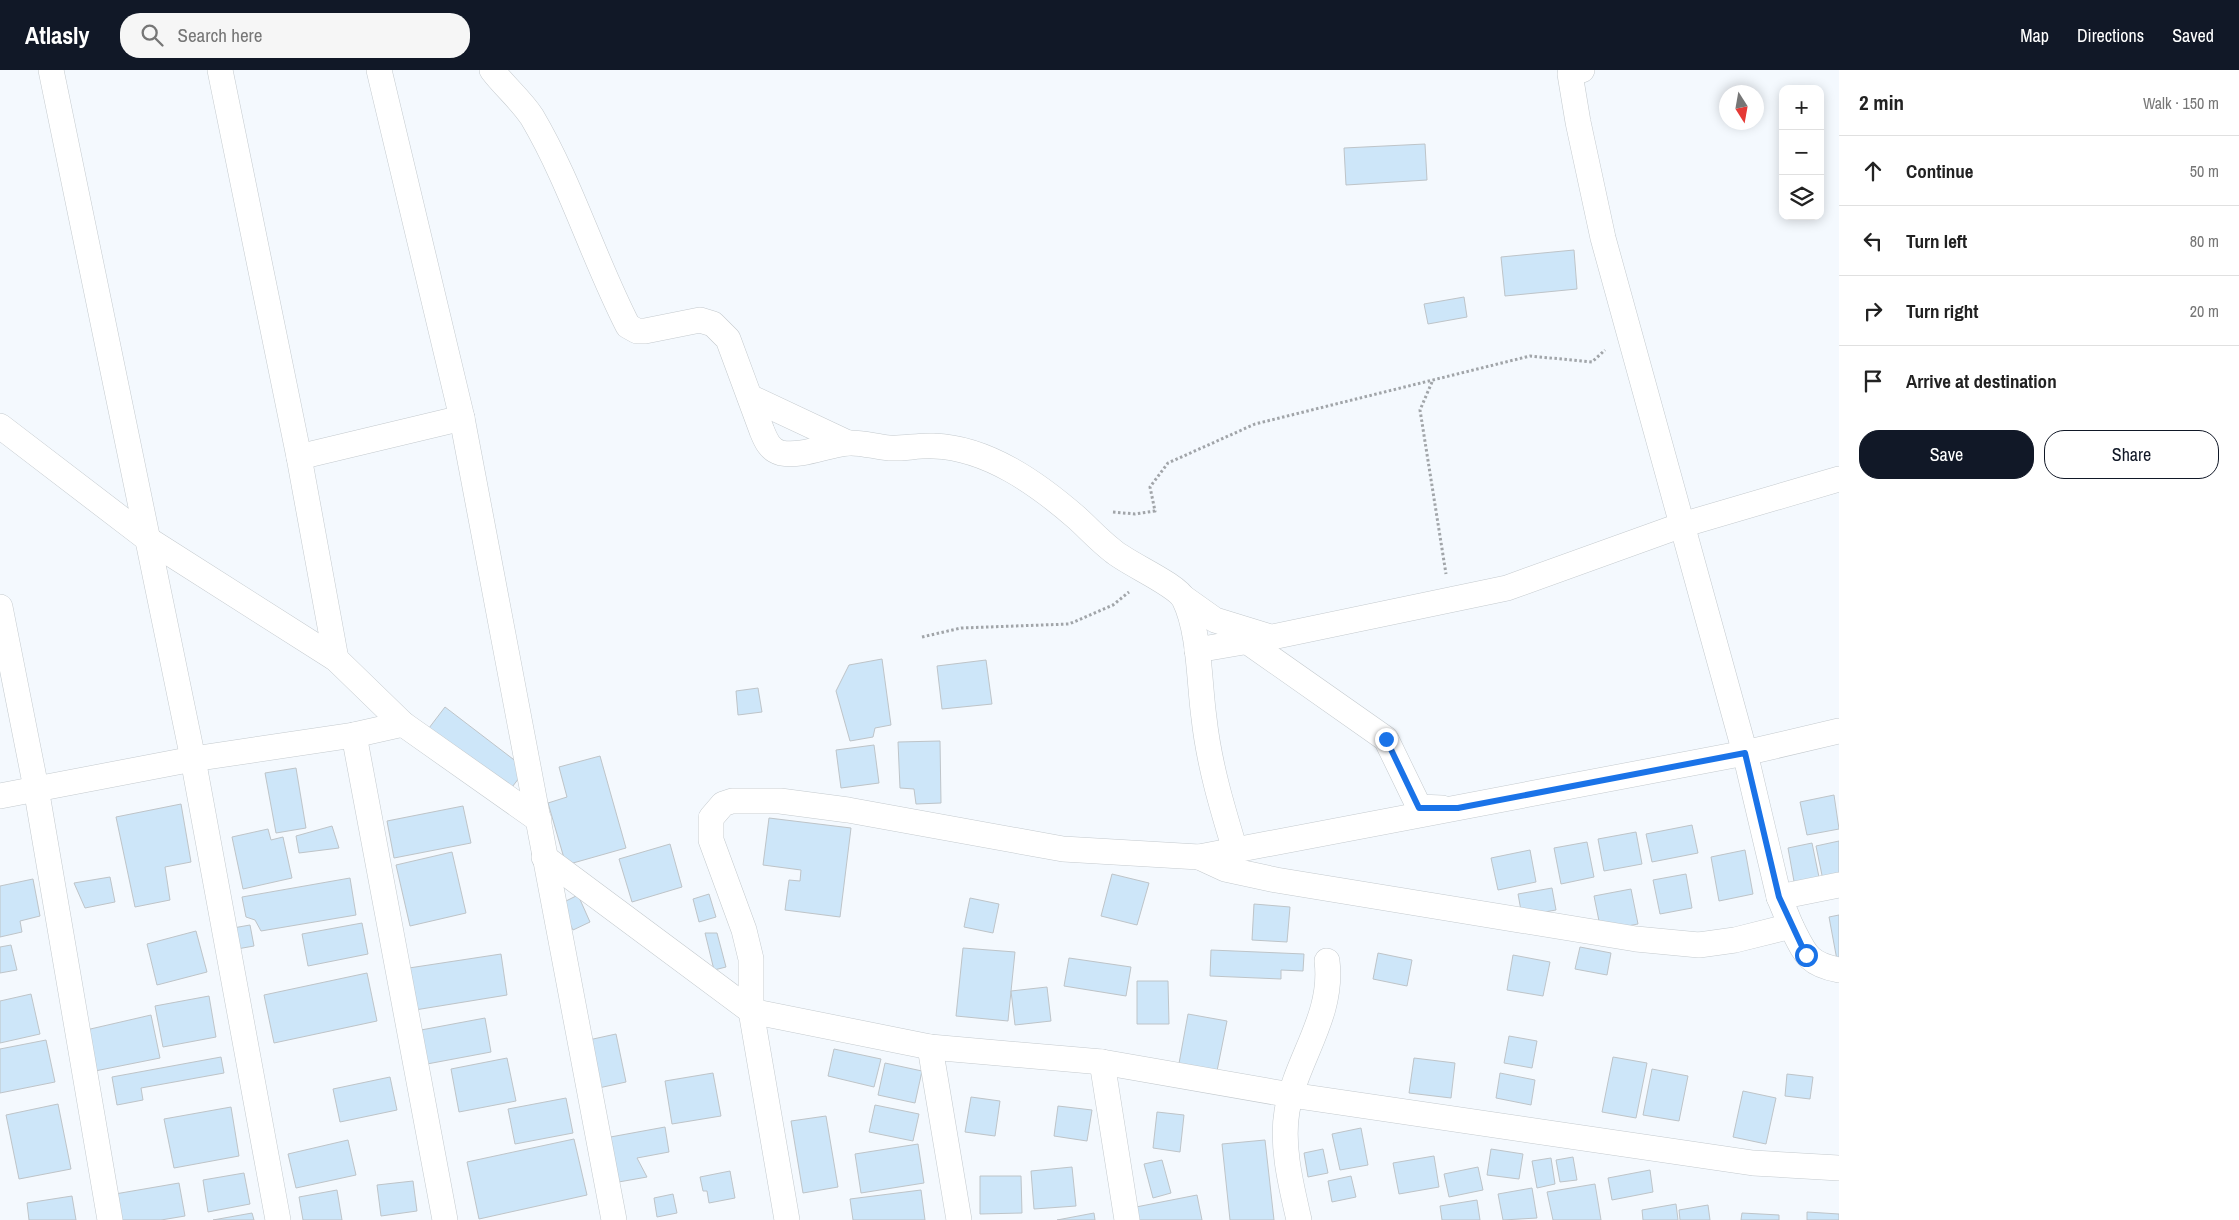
<!DOCTYPE html>
<html lang="en">
<head>
<meta charset="utf-8">
<style>
	body { margin:0; font-family:"Archivo Narrow",sans-serif; background:#f6f6f6; color:#222 }
	.controls { position:absolute; right:15px; top:15px; display:grid; overflow:hidden; border-radius:10px; box-shadow:0 2px 12px #0003 }
	.controls button { width:45px; height:45px; display:grid; place-items:center; padding:0; border:0; border-bottom:1px solid #e0e0e0; background:#fff; color:#222; font:25px sans-serif }
	.compass { position:absolute; left:1719px; top:15px; width:45px; height:45px; border-radius:50%; background:#fff; box-shadow:0 2px 12px #0003; rotate:169deg }
	.stop { position:absolute; width:15px; height:15px; margin:-11px; border:4px solid #1a73e8; border-radius:50%; background:#fff }
	.stop.end { background:#1a73e8; border-color:#fff; box-shadow:0 1px 5px #0008 }
	.list { margin:0; padding:0; list-style:none }
	h2 { display:flex; justify-content:space-between; align-items:center; height:65px; margin:0; padding:0 20px; font-size:21px }
	h2 small { font-size:16px; font-weight:400; color:#767676 }
	.list li { display:grid; grid-template-columns:32px 1fr auto; gap:15px; align-items:center; box-sizing:border-box; height:70px; padding:0 20px; border-top:1px solid #e0e0e0 }
	.list b { display:block; font-size:19px; white-space:nowrap }
	.list em { font-size:16px; font-style:normal; color:#767676 }
	.actions { display:flex; gap:10px; padding:15px 20px }
	.actions a { flex:1; padding:11px 0; border:1px solid #111827; border-radius:20px; text-align:center; font-size:18px; color:#111827 }
	.actions .main { background:#111827; color:#fff }
	.icon { flex:none; width:28px; height:28px; fill:none; stroke:currentColor; stroke-width:2; stroke-linecap:round; stroke-linejoin:round }
	.map { position:relative; flex:none; width:1839px; height:1150px; overflow:hidden }
	header { display:flex; align-items:center; gap:30px; box-sizing:border-box; height:70px; padding:0 25px; background:#111827; color:#fff }
	header strong { font-size:24px }
	nav { display:flex; gap:28px; margin-inline-start:auto; font-size:18px }
	.search { width:350px; height:45px; background:#f6f6f6; display:flex; align-items:center; gap:12px; box-sizing:border-box; padding:0 18px; border-radius:20px; color:#767676; font-size:19px }
	main { display:flex }
	aside { flex:1; background:#fff }
	.map>svg:first-child { display:block }
	.building { fill:#cde6f9; stroke:#bec4c8 }
	.lines { fill:none; stroke-linecap:round; stroke-linejoin:round }
	.minor-casing { stroke:#c4cace; stroke-width:26 }
	.path { stroke:#a1a5a9; stroke-width:3; stroke-dasharray:2.5 2.5; stroke-linecap:butt }
	.minor { stroke:#fff; stroke-width:25 }
	.route { stroke:#1a73e8; stroke-width:6 }
</style>
</head>
<body>
<header>
<strong>Atlasly</strong>
<div class="search"><svg class="icon" aria-label="search" viewBox="0 0 24 24"><circle cx="10" cy="10" r="6"/><path d="M15 15l6 6"/></svg>Search here</div>
<nav><a>Map</a><a>Directions</a><a>Saved</a></nav>
</header>
<main>
<div class="map">
<svg width="1839" height="1150" viewBox="0 0 1839 1150">
	<rect width="100%" height="100%" fill="#f4f9fe"/>
	<g class="building">
		<path d="M 1425,74 L 1427,110 L 1346,115 L 1344,78 Z"/>
		<path d="M 1574,180 L 1577,219 L 1505,226 L 1501,187 Z"/>
		<path d="M 1464,227 L 1467,247 L 1428,254 L 1424,234 Z"/>
		<path d="M 882,589 L 891,655 L 875,658 L 873,667 L 850,671 L 836,621 L 849,595 Z"/>
		<path d="M 986,590 L 992,634 L 942,639 L 937,596 Z"/>
		<path d="M 758,618 L 762,642 L 738,645 L 736,621 Z"/>
		<path d="M 445,637 L 526,699 L 509,721 L 429,658 Z"/>
		<path d="M 940,671 L 941,733 L 916,734 L 914,719 L 900,718 L 898,672 Z"/>
		<path d="M 874,675 L 879,713 L 841,718 L 836,680 Z"/>
		<path d="M 600,686 L 626,778 L 566,795 L 548,733 L 567,727 L 559,697 Z"/>
		<path d="M 296,698 L 306,758 L 276,763 L 265,703 Z"/>
		<path d="M 1834,725 L 1839,759 L 1807,765 L 1800,732 Z"/>
		<path d="M 181,734 L 191,792 L 165,797 L 170,830 L 135,837 L 116,747 Z"/>
		<path d="M 463,736 L 471,773 L 394,788 L 387,751 Z"/>
		<path d="M 769,748 L 851,758 L 840,847 L 785,840 L 789,810 L 800,811 L 801,800 L 763,795 Z"/>
		<path d="M 1692,755 L 1698,783 L 1652,792 L 1646,764 Z"/>
		<path d="M 332,756 L 339,778 L 299,783 L 296,766 Z"/>
		<path d="M 268,759 L 271,770 L 283,767 L 292,808 L 243,819 L 232,767 Z"/>
		<path d="M 1636,762 L 1642,794 L 1604,801 L 1598,769 Z"/>
		<path d="M 1839,771 L 1839,812 L 1824,815 L 1816,776 Z"/>
		<path d="M 1587,772 L 1594,807 L 1561,814 L 1554,778 Z"/>
		<path d="M 1812,773 L 1820,812 L 1795,817 L 1788,778 Z"/>
		<path d="M 670,774 L 682,817 L 632,832 L 619,789 Z"/>
		<path d="M 1530,780 L 1536,812 L 1498,820 L 1491,788 Z"/>
		<path d="M 1745,780 L 1753,824 L 1719,831 L 1711,787 Z"/>
		<path d="M 452,782 L 466,843 L 410,856 L 396,795 Z"/>
		<path d="M 1112,804 L 1149,813 L 1137,855 L 1101,846 Z"/>
		<path d="M 1686,804 L 1692,838 L 1660,844 L 1653,810 Z"/>
		<path d="M 110,807 L 115,832 L 85,838 L 74,813 Z"/>
		<path d="M 350,808 L 356,845 L 261,861 L 255,850 L 246,847 L 242,827 Z"/>
		<path d="M 33,809 L 40,846 L 20,851 L 22,862 L 0,867 L 0,816 Z"/>
		<path d="M 1552,818 L 1556,840 L 1522,846 L 1518,824 Z"/>
		<path d="M 1631,819 L 1638,854 L 1601,861 L 1594,826 Z"/>
		<path d="M 709,824 L 716,847 L 699,852 L 693,829 Z"/>
		<path d="M 578,825 L 590,852 L 573,860 L 560,834 Z"/>
		<path d="M 970,828 L 999,834 L 993,863 L 964,857 Z"/>
		<path d="M 1254,834 L 1290,837 L 1287,872 L 1252,870 Z"/>
		<path d="M 1839,845 L 1839,889 L 1837,890 L 1829,847 Z"/>
		<path d="M 362,853 L 368,884 L 308,896 L 302,864 Z"/>
		<path d="M 250,855 L 254,876 L 237,879 L 233,858 Z"/>
		<path d="M 196,861 L 207,902 L 157,915 L 147,874 Z"/>
		<path d="M 705,863 L 717,863 L 726,897 L 714,900 Z"/>
		<path d="M 11,875 L 17,900 L 0,903 L 0,877 Z"/>
		<path d="M 1580,877 L 1611,883 L 1607,905 L 1575,899 Z"/>
		<path d="M 963,878 L 1015,882 L 1008,951 L 956,946 Z"/>
		<path d="M 1211,880 L 1304,884 L 1303,901 L 1281,900 L 1281,909 L 1210,906 Z"/>
		<path d="M 1378,883 L 1412,890 L 1407,916 L 1373,909 Z"/>
		<path d="M 501,884 L 507,925 L 415,940 L 409,898 Z"/>
		<path d="M 1513,885 L 1550,892 L 1543,926 L 1507,920 Z"/>
		<path d="M 1069,888 L 1131,897 L 1126,926 L 1064,916 Z"/>
		<path d="M 367,903 L 377,951 L 274,973 L 264,925 Z"/>
		<path d="M 1137,911 L 1168,911 L 1169,954 L 1137,954 Z"/>
		<path d="M 1047,917 L 1051,951 L 1015,955 L 1011,921 Z"/>
		<path d="M 31,924 L 40,964 L 0,973 L 0,931 Z"/>
		<path d="M 209,926 L 216,967 L 163,977 L 155,936 Z"/>
		<path d="M 1188,944 L 1227,951 L 1216,1006 L 1178,999 Z"/>
		<path d="M 151,945 L 160,988 L 95,1001 L 86,960 Z"/>
		<path d="M 485,948 L 491,982 L 427,994 L 421,960 Z"/>
		<path d="M 616,964 L 626,1012 L 594,1019 L 584,971 Z"/>
		<path d="M 1509,966 L 1537,971 L 1532,998 L 1504,993 Z"/>
		<path d="M 46,970 L 55,1012 L 0,1023 L 0,979 Z"/>
		<path d="M 834,979 L 881,989 L 874,1017 L 828,1006 Z"/>
		<path d="M 221,987 L 224,1003 L 141,1018 L 143,1030 L 117,1035 L 112,1007 Z"/>
		<path d="M 1613,987 L 1647,993 L 1636,1048 L 1602,1042 Z"/>
		<path d="M 507,988 L 516,1031 L 459,1042 L 451,999 Z"/>
		<path d="M 1414,988 L 1455,993 L 1451,1028 L 1409,1023 Z"/>
		<path d="M 885,993 L 922,1001 L 915,1033 L 878,1025 Z"/>
		<path d="M 1652,999 L 1688,1006 L 1679,1051 L 1643,1045 Z"/>
		<path d="M 713,1003 L 721,1046 L 672,1054 L 665,1011 Z"/>
		<path d="M 1500,1003 L 1535,1010 L 1531,1035 L 1496,1028 Z"/>
		<path d="M 1787,1004 L 1813,1007 L 1810,1029 L 1785,1026 Z"/>
		<path d="M 390,1007 L 397,1040 L 340,1052 L 333,1019 Z"/>
		<path d="M 1743,1021 L 1776,1028 L 1766,1074 L 1733,1067 Z"/>
		<path d="M 971,1027 L 1000,1031 L 995,1066 L 965,1062 Z"/>
		<path d="M 566,1028 L 573,1063 L 515,1074 L 508,1039 Z"/>
		<path d="M 58,1034 L 71,1099 L 19,1109 L 6,1045 Z"/>
		<path d="M 875,1035 L 919,1044 L 913,1071 L 869,1062 Z"/>
		<path d="M 1058,1036 L 1092,1040 L 1087,1071 L 1054,1066 Z"/>
		<path d="M 231,1037 L 239,1086 L 174,1098 L 164,1049 Z"/>
		<path d="M 1157,1042 L 1184,1045 L 1180,1082 L 1153,1078 Z"/>
		<path d="M 826,1046 L 838,1117 L 803,1123 L 791,1051 Z"/>
		<path d="M 665,1057 L 669,1082 L 637,1088 L 647,1107 L 613,1113 L 605,1068 Z"/>
		<path d="M 1361,1058 L 1368,1095 L 1340,1100 L 1332,1064 Z"/>
		<path d="M 574,1069 L 587,1125 L 479,1149 L 467,1092 Z"/>
		<path d="M 348,1070 L 356,1105 L 296,1118 L 288,1084 Z"/>
		<path d="M 1265,1070 L 1274,1150 L 1230,1150 L 1222,1074 Z"/>
		<path d="M 918,1074 L 924,1113 L 861,1123 L 855,1084 Z"/>
		<path d="M 1323,1079 L 1328,1103 L 1308,1107 L 1304,1083 Z"/>
		<path d="M 1491,1079 L 1523,1084 L 1519,1109 L 1487,1105 Z"/>
		<path d="M 1434,1086 L 1439,1117 L 1399,1124 L 1393,1093 Z"/>
		<path d="M 1573,1087 L 1577,1110 L 1560,1112 L 1556,1090 Z"/>
		<path d="M 1551,1088 L 1555,1114 L 1537,1118 L 1532,1091 Z"/>
		<path d="M 1162,1090 L 1171,1123 L 1153,1128 L 1144,1094 Z"/>
		<path d="M 1072,1097 L 1076,1136 L 1034,1139 L 1031,1101 Z"/>
		<path d="M 1478,1097 L 1483,1120 L 1449,1127 L 1444,1104 Z"/>
		<path d="M 1650,1100 L 1653,1122 L 1612,1130 L 1608,1108 Z"/>
		<path d="M 730,1101 L 735,1128 L 709,1133 L 707,1121 L 703,1121 L 700,1107 Z"/>
		<path d="M 244,1103 L 250,1134 L 208,1142 L 203,1110 Z"/>
		<path d="M 980,1106 L 1021,1106 L 1022,1143 L 980,1144 Z"/>
		<path d="M 1351,1106 L 1356,1127 L 1332,1132 L 1328,1111 Z"/>
		<path d="M 413,1111 L 417,1141 L 381,1146 L 377,1115 Z"/>
		<path d="M 179,1113 L 185,1146 L 161,1150 L 119,1150 L 115,1124 Z"/>
		<path d="M 1595,1114 L 1601,1150 L 1553,1150 L 1547,1122 Z"/>
		<path d="M 1532,1118 L 1537,1148 L 1503,1150 L 1498,1124 Z"/>
		<path d="M 337,1120 L 342,1150 L 303,1150 L 299,1127 Z"/>
		<path d="M 921,1120 L 925,1150 L 853,1150 L 850,1129 Z"/>
		<path d="M 673,1124 L 677,1143 L 657,1147 L 654,1128 Z"/>
		<path d="M 1197,1125 L 1202,1150 L 1139,1150 L 1136,1137 Z"/>
		<path d="M 72,1126 L 76,1150 L 29,1150 L 27,1133 Z"/>
		<path d="M 1477,1130 L 1480,1150 L 1442,1150 L 1440,1136 Z"/>
		<path d="M 1676,1134 L 1678,1150 L 1643,1150 L 1642,1140 Z"/>
		<path d="M 1708,1135 L 1710,1150 L 1680,1150 L 1679,1140 Z"/>
		<path d="M 1807,1142 L 1839,1144 L 1839,1150 L 1807,1150 Z"/>
		<path d="M 252,1143 L 254,1150 L 213,1150 Z"/>
		<path d="M 1094,1143 L 1095,1150 L 1057,1150 Z"/>
		<path d="M 1742,1143 L 1779,1145 L 1779,1150 L 1741,1150 Z"/>
	</g>
	<g class="lines">
		<g class="minor-casing">
			<g id="minor">
				<path d="M 51,0 L 193,689 L 278,1150"/>
				<path d="M 220,0 L 299,387 L 336,589"/>
				<path d="M 379,0 L 462,348 L 614,1150"/>
				<path d="M 492,0 C 504,16 521,30 532,47 C 571,113 593,188 628,256 L 637,261 L 645,261 L 700,250 L 713,254 L 728,269 L 762,361 C 766,371 770,380 781,383 C 803,387 826,375 848,373 C 861,372 876,377 889,378 C 904,379 919,375 934,376 C 988,378 1038,414 1077,448 C 1089,459 1100,471 1113,481 C 1128,494 1176,514 1184,529 C 1200,561 1199,613 1204,648 C 1209,694 1222,737 1235,780"/>
				<path d="M 1582,0 L 1570,4 L 1578,52 L 1603,168 L 1745,683 L 1779,827 L 1791,856"/>
				<path d="M 750,327 L 848,373"/>
				<path d="M 0,356 L 149,470 L 336,589 L 403,654 L 539,750"/>
				<path d="M 299,387 L 462,348"/>
				<path d="M 1184,528 L 1215,550 L 1267,566"/>
				<path d="M 0,537 L 36,718 L 110,1150"/>
				<path d="M 1248,572 L 1386,669 L 1419,737 L 1442,738"/>
				<path d="M 1197,580 L 1272,567 L 1507,518 L 1682,455 L 1839,409"/>
				<path d="M 354,665 L 445,1150"/>
				<path d="M 0,726 L 193,689 L 354,665 L 403,654"/>
				<path d="M 544,787 L 751,941 L 930,977 L 1102,992 L 1291,1025 L 1753,1093 L 1839,1098"/>
				<path d="M 1199,787 L 1225,799 L 1276,810 L 1636,869 L 1699,875 L 1735,870 L 1791,856 C 1805,883 1807,894 1839,900"/>
				<path d="M 1779,827 L 1839,815"/>
				<path d="M 930,977 L 959,1150"/>
				<path d="M 1102,992 L 1127,1150"/>
				<path d="M 787,1150 L 751,941 L 751,889 L 744,860 L 711,770 L 711,748 L 723,734 L 732,731 L 780,731 L 848,740 L 1063,779 L 1199,787 L 1745,683 L 1839,661"/>
				<path d="M 1299,1150 C 1291,1115 1281,1076 1287,1041 C 1296,989 1334,946 1327,891"/>
			</g>
		</g>
		<g class="path">
			<path d="M 1432,312 L 1420,340 L 1446,504"/>
			<path d="M 1113,442 L 1135,444 L 1155,441 L 1150,417 L 1168,393 L 1255,354 L 1530,286 L 1592,292 L 1605,280"/>
			<path d="M 922,567 L 961,558 L 1069,554 L 1113,535 L 1129,522"/>
		</g>
		<use href="#minor" class="minor"/>
	</g>
	<g class="lines">
		<path class="route" d="M 1386,669 L 1419,738 L 1458,738 L 1745,683 L 1779,827 L 1806,885"/>
	</g>
</svg>
<div class="controls">
<button>+</button>
<button>−</button>
<button><svg class="icon" aria-label="layers" viewBox="0 0 24 24"><path d="M12 4l9 5-9 5-9-5zM3 14l9 5 9-5"/></svg></button>
</div>
<svg class="compass" viewBox="-18 -18 36 36"><path d="M0-13l5 13h-10z" fill="#e53935"/><path d="M0 13l5-13h-10z" fill="#767676"/></svg>
<div class="stop" style="left:1806px;top:885px"></div>
<div class="stop end" style="left:1386px;top:669px"></div>
</div>
<aside>
<h2>2 min<small>Walk · 150 m</small></h2>
<ul class="list">
<li><svg class="icon" aria-label="ahead" viewBox="0 0 24 24"><path d="M12 20V5M6 11l6-6 6 6"/></svg><div><b>Continue</b></div><em>50 m</em></li>
<li><svg class="icon" aria-label="left" viewBox="0 0 24 24"><path d="M17 20v-9H6M10 6l-5 5 5 5"/></svg><div><b>Turn left</b></div><em>80 m</em></li>
<li><svg class="icon" aria-label="right" viewBox="0 0 24 24"><path d="M7 20v-9h11M14 6l5 5-5 5"/></svg><div><b>Turn right</b></div><em>20 m</em></li>
<li><svg class="icon" aria-label="arrive" viewBox="0 0 24 24"><path d="M6 21V4h12l-3 4 3 4H6"/></svg><div><b>Arrive at destination</b></div></li>
</ul>
<div class="actions"><a class="main">Save</a><a>Share</a></div>
</aside>
</main>
</body>
</html>
